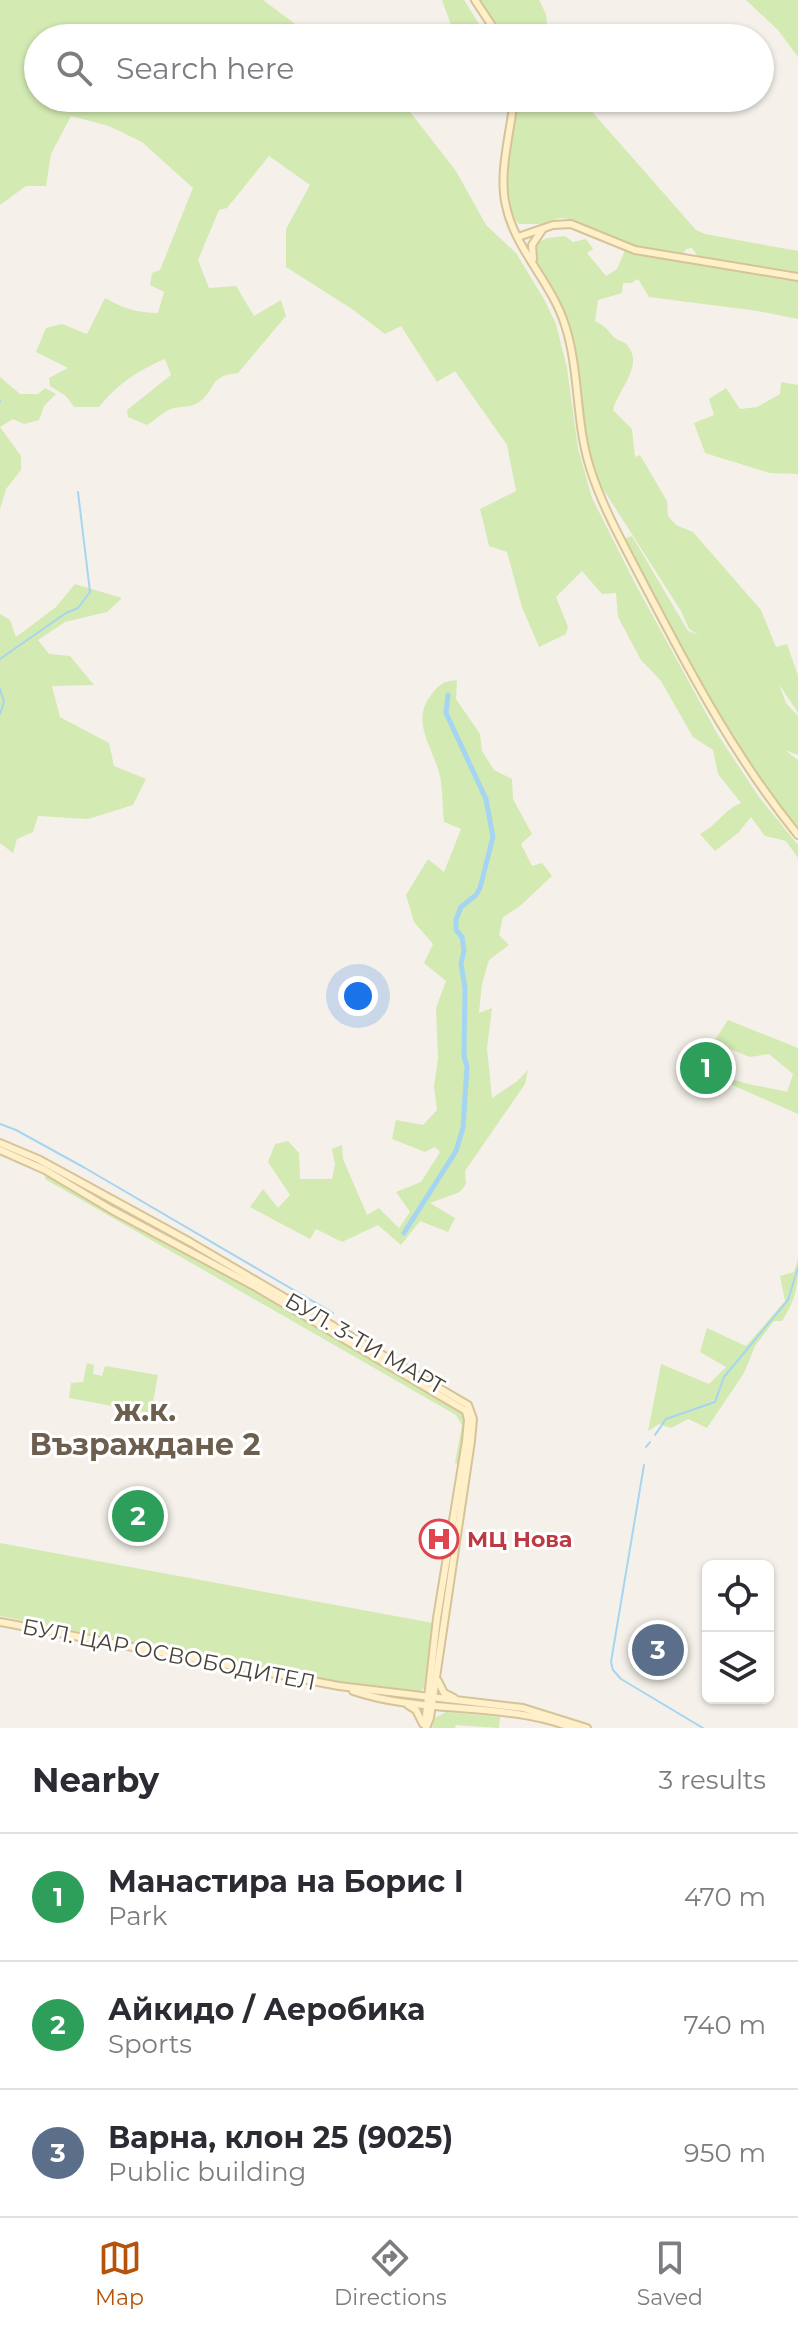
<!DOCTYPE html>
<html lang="en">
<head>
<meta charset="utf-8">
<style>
	body { margin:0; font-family:Montserrat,sans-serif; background:#f7f7f7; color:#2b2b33 }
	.controls { position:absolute; right:24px; bottom:24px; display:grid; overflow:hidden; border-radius:12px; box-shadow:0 2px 6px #0004 }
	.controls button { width:72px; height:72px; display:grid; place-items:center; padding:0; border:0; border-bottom:2px solid #e1e1e2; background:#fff; color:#2b2b33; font:40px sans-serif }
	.you { position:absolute; left:358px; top:996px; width:28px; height:28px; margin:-20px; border:6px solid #fff; border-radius:50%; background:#1a73e8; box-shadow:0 0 0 12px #1a73e833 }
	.badge { display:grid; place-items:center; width:52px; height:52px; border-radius:50%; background:#b45309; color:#fff; font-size:26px; font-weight:700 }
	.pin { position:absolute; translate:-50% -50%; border:4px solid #fff; box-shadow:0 2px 8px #0006 }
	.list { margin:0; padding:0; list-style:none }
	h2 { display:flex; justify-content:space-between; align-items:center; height:104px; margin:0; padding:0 32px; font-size:34px }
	h2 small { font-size:26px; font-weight:400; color:#7c7c81 }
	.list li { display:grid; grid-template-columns:52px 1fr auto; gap:24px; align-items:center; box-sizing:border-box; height:128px; padding:0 32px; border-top:2px solid #e1e1e2 }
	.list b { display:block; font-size:30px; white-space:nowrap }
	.list p { margin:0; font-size:26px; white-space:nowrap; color:#7c7c81 }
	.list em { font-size:26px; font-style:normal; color:#7c7c81 }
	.icon { flex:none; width:44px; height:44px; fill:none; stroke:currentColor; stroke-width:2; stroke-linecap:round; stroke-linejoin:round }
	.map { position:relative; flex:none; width:798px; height:1728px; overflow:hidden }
	.search { position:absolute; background:#fff; box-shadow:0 2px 6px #0004; left:24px; right:24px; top:24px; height:88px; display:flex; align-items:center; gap:20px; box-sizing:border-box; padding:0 28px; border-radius:44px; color:#7c7c81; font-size:30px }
	.sheet { height:488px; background:#fff }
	nav { display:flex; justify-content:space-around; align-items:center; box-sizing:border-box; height:112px; border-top:2px solid #e1e1e2; background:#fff; font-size:22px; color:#7c7c81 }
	nav a { display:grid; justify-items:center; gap:4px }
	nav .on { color:#b45309 }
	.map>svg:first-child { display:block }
	.green { fill:#d3eab2; fill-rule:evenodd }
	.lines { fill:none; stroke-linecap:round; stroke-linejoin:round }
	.stream { stroke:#a6d5f2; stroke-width:2 }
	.canal { stroke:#a6d5f2; stroke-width:5 }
	.secondary-casing { stroke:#d6c499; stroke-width:10 }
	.secondary { stroke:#fff0ca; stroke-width:6 }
	.labels { text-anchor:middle; stroke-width:6; stroke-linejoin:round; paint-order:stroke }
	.street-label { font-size:22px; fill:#494238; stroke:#fff }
	.health-label { font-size:22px; font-weight:bold; fill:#be3a42; stroke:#fff; text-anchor:start }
	.district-label { font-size:30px; font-weight:bold; fill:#6d5f4e; stroke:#fff }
</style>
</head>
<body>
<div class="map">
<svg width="798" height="1728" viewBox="0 0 798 1728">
	<rect width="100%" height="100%" fill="#f5f1ea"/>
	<g class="green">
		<path d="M 0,0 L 263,0 L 314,38 L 38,38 L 38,98 L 394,98 L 407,108 L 456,171 L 486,225 L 516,253 L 544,299 L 556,324 L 567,368 L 578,448 L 592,498 L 637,587 L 718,735 L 759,797 L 798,845 L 798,858 L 786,841 L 765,836 L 751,817 L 738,833 L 715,851 L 700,834 C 716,826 725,809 741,803 L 718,774 L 713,750 L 693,737 L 661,681 L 641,660 L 618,617 L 616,593 L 602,594 L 582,571 L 556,597 L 568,627 L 566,634 L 539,647 L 522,607 L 507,552 L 489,546 L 480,509 L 516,491 L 507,445 L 455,371 L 437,382 L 401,326 L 385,334 L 352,309 L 286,267 L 286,229 L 310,185 L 269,156 L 227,208 L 219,210 L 198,260 L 209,288 L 236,286 L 254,316 L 281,300 L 286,316 L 238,373 C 207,376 217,390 199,402 C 190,408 184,406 174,408 C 165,410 155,420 147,425 L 128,417 L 127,410 L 171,375 L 165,359 C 140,369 116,385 99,407 L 74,407 L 66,396 L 50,386 L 49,378 L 68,368 L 36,352 L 46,328 L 62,324 L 87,334 L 105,298 C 122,308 138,313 158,313 L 164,292 L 150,285 L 152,273 L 160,270 L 193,188 L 142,142 L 109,126 L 71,116 L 51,154 L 46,186 L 26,186 L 0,205 Z"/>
		<path d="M 442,0 L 464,0 L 488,38 L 463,38 L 451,25 Z"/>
		<path d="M 479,0 L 539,0 L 546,14 L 548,38 L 500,38 Z"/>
		<path d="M 746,0 L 798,0 L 798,57 L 778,30 Z"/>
		<path d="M 517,98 L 580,98 L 696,230 L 705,234 L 798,251 L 798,274 L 698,257 L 692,248 L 686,249 L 682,256 L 623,245 L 570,219 L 559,218 L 541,224 L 519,224 C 496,201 514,129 517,98 Z"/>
		<path d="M 565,236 L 573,242 L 586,239 L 593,249 L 587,253 L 606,276 L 617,269 L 626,248 L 798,277 L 798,319 L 758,311 L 649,297 L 638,279 L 631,283 L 623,283 L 622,293 L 598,300 L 595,321 C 608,328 606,329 615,338 C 618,341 623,341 626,344 C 646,364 618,389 613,410 L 632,429 L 635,457 L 640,455 L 667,501 L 668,516 L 676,525 L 693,532 L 761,610 L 776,647 L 787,644 L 798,676 L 798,713 L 779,684 L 786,703 L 798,716 L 798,755 L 785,750 L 798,760 L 798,829 C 724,743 675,638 622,539 L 632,536 L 688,631 L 699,635 L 689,629 L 681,611 L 598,481 L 587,442 L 574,346 L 556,293 L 537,262 L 535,251 L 539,242 L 547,238 Z"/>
		<path d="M 0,377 L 20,394 L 38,394 L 45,388 L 56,394 L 44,406 L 39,420 L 24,424 L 13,419 L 0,427 Z"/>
		<path d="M 781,382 L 798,385 L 798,474 L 770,473 L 705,453 L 694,423 L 714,415 L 709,399 L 726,388 L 740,409 L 757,407 L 780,394 Z"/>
		<path d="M 0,427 L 21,456 L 21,470 L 6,489 L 0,509 Z"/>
		<path d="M 75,584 L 122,598 L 107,612 L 65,622 L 38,640 L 49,654 L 70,656 L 94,685 L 52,686 L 60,717 L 109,743 L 114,766 L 146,779 L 133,805 L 88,819 L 38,816 L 33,832 L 17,839 L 13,853 L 0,843 L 0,614 L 10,620 L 16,637 L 56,607 Z"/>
		<path d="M 457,680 L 456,699 L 480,734 L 482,751 L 494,770 L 512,779 L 513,799 L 532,834 L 521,844 L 532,866 L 542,863 L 552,876 L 520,906 L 503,917 L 499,935 L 509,945 L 489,960 L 482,984 L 479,1013 L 492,1008 L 487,1048 L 492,1098 L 516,1082 L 528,1070 L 525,1084 L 465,1171 L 466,1184 L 460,1192 L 430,1203 L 455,1218 L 448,1232 L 420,1221 L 401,1245 L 378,1225 L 342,1242 L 316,1229 L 310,1239 L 250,1207 L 263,1189 L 278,1208 L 290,1195 L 268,1162 L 275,1144 L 288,1141 L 299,1153 L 300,1179 L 332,1179 L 335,1165 L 332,1149 L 342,1145 L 343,1159 L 367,1215 L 379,1208 L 399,1228 L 410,1212 L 396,1192 L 421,1182 L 440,1152 L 435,1147 L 425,1152 L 392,1139 L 396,1120 L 423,1125 L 437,1110 L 434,1086 L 438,1059 L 436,1008 L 446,981 L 424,963 L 433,944 L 414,922 L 406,895 L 428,859 L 444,872 L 461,829 L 444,822 C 442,806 443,787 439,772 C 431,745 411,721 431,695 C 439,684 444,681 457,680 Z"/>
		<path d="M 728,1020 L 798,1048 L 798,1114 L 696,1069 ZM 727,1048 L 750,1057 L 769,1054 L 793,1074 L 787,1092 C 770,1086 695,1082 717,1051 Z"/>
		<path d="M 45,1170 L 254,1286 L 466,1411 L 463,1465 L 455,1463 L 462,1425 L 456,1415 L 45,1179 Z"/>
		<path d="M 798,1259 C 798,1287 797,1297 782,1321 L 774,1321 L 755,1346 L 744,1373 L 707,1428 L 688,1419 L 671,1428 L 659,1424 L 648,1431 L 661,1364 L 709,1384 L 726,1367 L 700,1352 L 707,1328 L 746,1346 L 785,1301 L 780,1276 L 794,1272 Z"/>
		<path d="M 87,1363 L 94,1365 L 93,1374 L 102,1376 L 105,1366 L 158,1375 L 151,1413 L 69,1398 L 71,1383 L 83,1382 Z"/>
		<path d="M 0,1543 L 433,1623 L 424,1688 L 418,1693 L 344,1684 L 0,1616 Z"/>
		<path d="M 446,1712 L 500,1717 L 499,1728 L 456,1725 L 455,1728 L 432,1728 L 435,1718 Z"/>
	</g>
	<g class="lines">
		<g class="stream">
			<path d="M 0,401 L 0,402"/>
			<path d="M 0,659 L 66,613 L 78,608 L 90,592 L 78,492"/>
			<path d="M 0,689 L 4,702 L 0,714"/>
			<path d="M 0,1124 L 16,1130 L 85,1168 L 333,1313"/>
			<path d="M 655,1435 L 666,1419 L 715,1402 L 724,1377 L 788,1300 L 798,1268"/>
			<path d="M 646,1447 L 650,1442"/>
			<path d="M 644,1465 L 611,1662 L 613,1670 L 621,1679 L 703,1728"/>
		</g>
		<path class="canal" d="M 404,1233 L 456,1151 L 463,1128 L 467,1067 L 464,1056 L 465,988 L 461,964 L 464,950 L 462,937 L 456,930 L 456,920 L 461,907 L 476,895 L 480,888 L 493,837 L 486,799 L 446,713 L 448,695"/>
		<g class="secondary-casing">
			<g id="secondary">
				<path d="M 475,0 L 500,38"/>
				<path d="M 514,98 C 511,132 498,172 506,206 C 515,249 552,283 565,325 C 580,371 575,421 590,468 C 603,509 626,549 646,588 C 691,674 736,759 798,835"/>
				<path d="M 518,237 L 553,225 L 571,224 L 635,250 L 798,277"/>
				<path d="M 533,259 L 532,245 L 542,230"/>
				<path d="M 0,1143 L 38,1159 L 190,1242 L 468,1405 L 473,1419 L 471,1441 L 430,1718 L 426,1728"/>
				<path d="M 0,1150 L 45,1170 L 112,1210 L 254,1286 L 466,1411 L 468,1420 L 466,1441 L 437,1618 L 425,1724"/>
				<path d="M 0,1622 L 339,1686 L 523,1708 L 587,1728"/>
				<path d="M 438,1681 L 444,1693 L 454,1698"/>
				<path d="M 353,1691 C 424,1715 503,1701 573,1728"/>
				<path d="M 408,1705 L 416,1710 L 423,1724"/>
			</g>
		</g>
		<use href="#secondary" class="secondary"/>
	</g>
	<defs>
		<g id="hospital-ring" transform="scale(2)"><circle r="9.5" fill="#fff" stroke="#e0444e" stroke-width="1.5"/><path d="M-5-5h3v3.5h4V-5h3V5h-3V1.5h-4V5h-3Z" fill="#e0444e"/></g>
	</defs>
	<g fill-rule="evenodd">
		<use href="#hospital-ring" x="439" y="1539"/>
	</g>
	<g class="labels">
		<g class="street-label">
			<text transform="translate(365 1343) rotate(30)" y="8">БУЛ. 3-ТИ МАРТ</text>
			<text transform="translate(169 1654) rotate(11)" y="8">БУЛ. ЦАР ОСВОБОДИТЕЛ</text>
		</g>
		<g class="health-label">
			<text x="467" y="1547">МЦ Нова</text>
		</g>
		<g class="district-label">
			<text x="145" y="1421">ж.к.<tspan x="145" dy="34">Възраждане 2</tspan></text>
		</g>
	</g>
</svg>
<div class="controls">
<button><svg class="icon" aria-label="locate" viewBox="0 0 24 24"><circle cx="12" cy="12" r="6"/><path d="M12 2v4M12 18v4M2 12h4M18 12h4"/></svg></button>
<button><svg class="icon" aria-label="layers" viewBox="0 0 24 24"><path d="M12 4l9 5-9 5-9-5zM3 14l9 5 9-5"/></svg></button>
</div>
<div class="you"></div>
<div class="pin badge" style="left:706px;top:1068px;background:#2e9e5b">1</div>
<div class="pin badge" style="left:138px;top:1516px;background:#2e9e5b">2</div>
<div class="pin badge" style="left:658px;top:1650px;background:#5c6f8a">3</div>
<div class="search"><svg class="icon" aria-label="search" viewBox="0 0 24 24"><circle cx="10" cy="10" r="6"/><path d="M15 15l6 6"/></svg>Search here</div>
</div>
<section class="sheet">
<h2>Nearby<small>3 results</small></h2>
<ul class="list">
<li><span class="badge" style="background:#2e9e5b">1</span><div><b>Манастира на Борис І</b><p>Park</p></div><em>470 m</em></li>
<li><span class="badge" style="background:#2e9e5b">2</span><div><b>Айкидо / Аеробика</b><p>Sports</p></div><em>740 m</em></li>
<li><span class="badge" style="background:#5c6f8a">3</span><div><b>Варна, клон 25 (9025)</b><p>Public building</p></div><em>950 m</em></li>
</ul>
</section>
<nav>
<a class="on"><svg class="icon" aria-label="map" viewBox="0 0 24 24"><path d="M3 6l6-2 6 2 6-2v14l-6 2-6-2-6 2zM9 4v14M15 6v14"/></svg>Map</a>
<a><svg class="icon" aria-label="directions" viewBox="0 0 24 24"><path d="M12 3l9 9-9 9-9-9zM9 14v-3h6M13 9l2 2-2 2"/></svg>Directions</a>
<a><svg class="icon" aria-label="saved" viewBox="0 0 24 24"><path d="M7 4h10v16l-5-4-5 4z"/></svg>Saved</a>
</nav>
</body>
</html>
